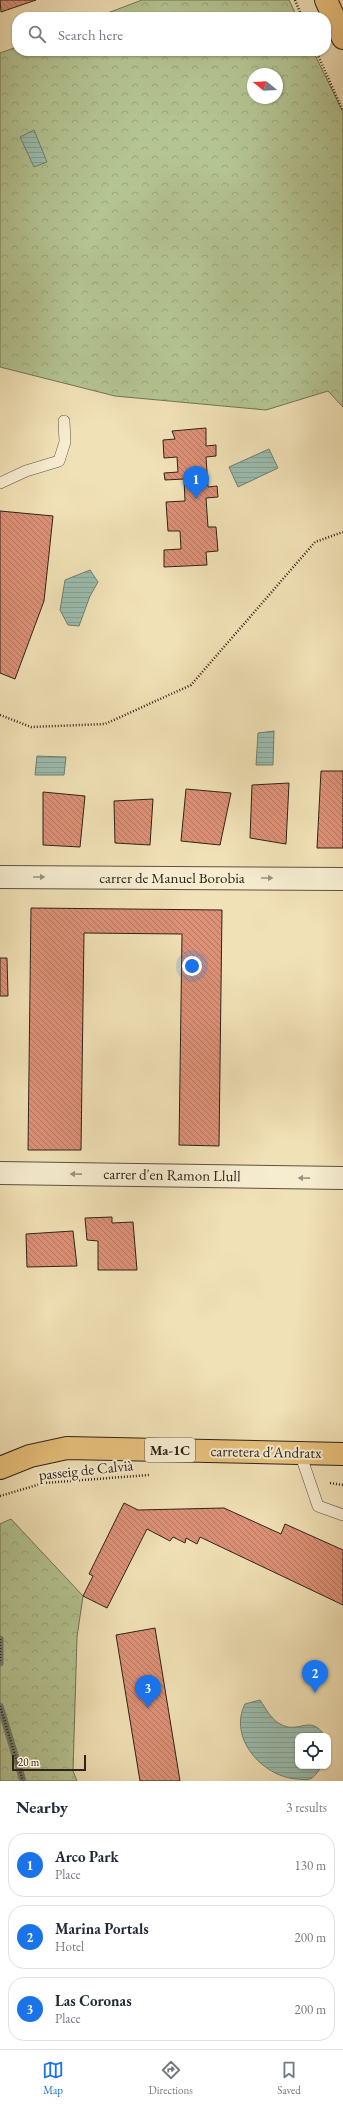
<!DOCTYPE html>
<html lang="en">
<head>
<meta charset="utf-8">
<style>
	body { margin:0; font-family:"EB Garamond",serif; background:#f2f2f3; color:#1f2937 }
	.controls { position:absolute; right:12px; bottom:12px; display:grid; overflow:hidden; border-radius:8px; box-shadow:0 1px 3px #0004 }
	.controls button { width:36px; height:36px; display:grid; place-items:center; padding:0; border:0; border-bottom:1px solid #e0e1e3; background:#fff; color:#1f2937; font:20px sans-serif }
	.compass { position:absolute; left:247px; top:68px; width:36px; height:36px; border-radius:50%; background:#fff; box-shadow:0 1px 3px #0004; rotate:288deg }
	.scale { position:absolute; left:12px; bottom:10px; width:74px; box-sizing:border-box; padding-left:4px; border:2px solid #2d231a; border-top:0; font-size:11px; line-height:14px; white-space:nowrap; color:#2d231a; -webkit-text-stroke:3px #f6ecd0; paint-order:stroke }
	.you { position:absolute; left:192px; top:966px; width:14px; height:14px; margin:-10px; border:3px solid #fff; border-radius:50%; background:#1a73e8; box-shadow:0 0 0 6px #1a73e833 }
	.badge { display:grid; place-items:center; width:26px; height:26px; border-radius:50%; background:#1a73e8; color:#fff; font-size:13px; font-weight:700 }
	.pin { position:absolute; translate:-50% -33px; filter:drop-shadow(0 1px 2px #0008) }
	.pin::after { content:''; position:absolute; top:21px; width:14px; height:12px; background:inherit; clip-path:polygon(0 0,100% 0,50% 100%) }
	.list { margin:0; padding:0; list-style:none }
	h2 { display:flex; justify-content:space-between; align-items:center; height:52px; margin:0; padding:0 16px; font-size:17px }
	h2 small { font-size:13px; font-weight:400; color:#747a83 }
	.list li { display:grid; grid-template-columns:26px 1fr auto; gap:12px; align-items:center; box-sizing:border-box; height:64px; margin:0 8px 8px; padding:0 8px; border:1px solid #e0e1e3; border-radius:16px }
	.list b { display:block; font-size:15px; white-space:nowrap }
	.list p { margin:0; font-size:13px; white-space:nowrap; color:#747a83 }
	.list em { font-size:13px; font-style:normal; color:#747a83 }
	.icon { flex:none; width:22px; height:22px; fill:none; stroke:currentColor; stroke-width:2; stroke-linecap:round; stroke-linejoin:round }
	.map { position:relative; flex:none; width:343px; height:1781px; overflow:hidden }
	.search { position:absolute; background:#fff; box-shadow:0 1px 3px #0004; left:12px; right:12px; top:12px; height:44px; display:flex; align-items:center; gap:10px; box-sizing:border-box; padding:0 14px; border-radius:16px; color:#747a83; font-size:15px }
	.sheet { height:268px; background:#fff }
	nav { display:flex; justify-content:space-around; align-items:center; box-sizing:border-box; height:56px; border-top:1px solid #e0e1e3; background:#fff; font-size:11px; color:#747a83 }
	nav a { display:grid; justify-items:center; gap:2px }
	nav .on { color:#1a73e8 }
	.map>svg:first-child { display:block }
	.forest { fill:url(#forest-crowns); stroke:#707456; fill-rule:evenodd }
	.water { fill:url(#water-rules); stroke:#6f7f73 }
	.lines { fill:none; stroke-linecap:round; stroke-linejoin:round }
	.stream { stroke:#6f7f73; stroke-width:7 }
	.building { fill:url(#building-back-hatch); stroke:#2d231a }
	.lane-casing { stroke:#5e5241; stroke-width:12 }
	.street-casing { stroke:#5e5241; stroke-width:24 }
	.primary-casing { stroke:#2d231a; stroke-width:24 }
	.path { stroke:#2d231a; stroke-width:2.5; stroke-dasharray:1 2; stroke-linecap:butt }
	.lane { stroke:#f6ecd0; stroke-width:11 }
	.street { stroke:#f6ecd0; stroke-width:22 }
	.primary { stroke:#e8c07b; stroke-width:22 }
	.oneway { fill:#9c927e }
	.labels { text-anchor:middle; stroke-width:4; stroke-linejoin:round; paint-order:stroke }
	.shield { fill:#f6ecd0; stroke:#695f51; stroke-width:1 }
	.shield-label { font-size:14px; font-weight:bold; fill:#2d231a }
	.street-label { font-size:15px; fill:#2d231a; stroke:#f6ecd0 }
</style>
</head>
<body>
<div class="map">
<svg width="343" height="1781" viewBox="0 0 343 1781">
	<defs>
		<pattern id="forest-crowns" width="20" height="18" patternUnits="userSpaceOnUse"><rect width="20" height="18" fill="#b4c492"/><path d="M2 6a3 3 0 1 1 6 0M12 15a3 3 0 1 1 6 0" fill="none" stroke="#9ba87d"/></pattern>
		<pattern id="water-rules" width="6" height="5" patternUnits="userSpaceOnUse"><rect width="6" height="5" fill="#9bbdaf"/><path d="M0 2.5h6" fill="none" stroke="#86a296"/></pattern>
		<pattern id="building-back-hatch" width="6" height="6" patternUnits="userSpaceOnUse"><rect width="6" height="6" fill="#dd9177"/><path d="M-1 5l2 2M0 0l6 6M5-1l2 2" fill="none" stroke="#b47661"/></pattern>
	</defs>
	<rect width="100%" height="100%" fill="#f1e1b6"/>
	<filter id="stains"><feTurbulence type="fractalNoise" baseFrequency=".005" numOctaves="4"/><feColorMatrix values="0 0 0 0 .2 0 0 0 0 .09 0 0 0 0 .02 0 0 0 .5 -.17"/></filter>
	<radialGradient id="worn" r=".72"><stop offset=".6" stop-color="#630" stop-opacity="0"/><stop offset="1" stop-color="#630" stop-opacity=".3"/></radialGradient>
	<g class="forest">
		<path d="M 142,0 L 289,0 L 297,17 L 97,17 Z"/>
		<path d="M 17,47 L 17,51 L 313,51 L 343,112 L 343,407 L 328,391 L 266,410 L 115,396 L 0,367 L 0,53 ZM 253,74 L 277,74 L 277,98 L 253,98 Z"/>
		<path d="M 11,1519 L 83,1596 L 77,1637 L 73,1771 L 77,1781 L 0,1781 L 0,1524 Z"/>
	</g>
	<g class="water">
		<path d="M 34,130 L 47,162 L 34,167 L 20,137 Z"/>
		<path d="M 269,449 L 278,468 L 238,487 L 229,467 Z"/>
		<path d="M 90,570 L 98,582 L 90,596 L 79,626 L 68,625 L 60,610 L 65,580 Z"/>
		<path d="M 274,731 L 273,765 L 256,765 L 258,733 Z"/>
		<path d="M 37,756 L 66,757 L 64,775 L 35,775 Z"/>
		<path d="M 260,1700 C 266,1709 271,1719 280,1724 C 299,1735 310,1713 325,1736 L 298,1736 L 298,1766 L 322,1766 C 319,1770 316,1775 312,1778 C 307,1781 301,1779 296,1779 C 262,1776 228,1738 245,1704 Z"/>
	</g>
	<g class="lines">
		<g class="stream">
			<path d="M 0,1639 L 0,1663"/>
			<path d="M 0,1706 L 23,1781"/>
		</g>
	</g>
	<g class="building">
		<path d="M 0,0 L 36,0 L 1,12 Z"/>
		<path d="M 206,428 L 206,446 L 216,445 L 216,456 L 206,457 L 208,487 L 217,486 L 218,497 L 206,498 L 208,527 L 216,527 L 218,551 L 206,552 L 207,565 L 164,567 L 164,550 L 181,549 L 180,531 L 168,531 L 166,502 L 185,501 L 184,479 L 165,480 L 164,473 L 178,472 L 177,457 L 164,458 L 163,440 L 175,439 L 172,431 Z"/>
		<path d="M 0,511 L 53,516 L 44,601 L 15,679 L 0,673 Z"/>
		<path d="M 321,771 L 343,771 L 343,848 L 317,848 Z"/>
		<path d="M 289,783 L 286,844 L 250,838 L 252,785 Z"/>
		<path d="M 186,789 L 231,793 L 220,845 L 181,841 Z"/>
		<path d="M 43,792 L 85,796 L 80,847 L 43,845 Z"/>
		<path d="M 153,799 L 150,845 L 115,843 L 114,801 Z"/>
		<path d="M 31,908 L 222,910 L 219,1146 L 179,1145 L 182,934 L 84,933 L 81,1150 L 28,1150 Z"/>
		<path d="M 0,958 L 7,958 L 8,996 L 0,996 Z"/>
		<path d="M 112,1217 L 112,1223 L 133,1222 L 137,1270 L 98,1270 L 98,1241 L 87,1240 L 85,1218 Z"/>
		<path d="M 73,1231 L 77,1266 L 27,1267 L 26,1234 Z"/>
		<path d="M 124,1503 L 138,1510 L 224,1508 L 281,1534 L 285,1524 L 343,1550 L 343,1605 L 200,1537 L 197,1544 L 186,1538 L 185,1543 L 173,1537 L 170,1541 L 147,1529 L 107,1608 L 83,1596 L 93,1576 L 89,1574 Z"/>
		<path d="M 155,1628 L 180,1781 L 140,1781 L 116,1635 Z"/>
	</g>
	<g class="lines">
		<g class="lane-casing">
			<g id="lane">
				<path d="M 0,483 L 26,471 L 59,461 L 65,442 L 64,421"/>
				<path d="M 300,1453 L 318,1506 L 343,1515"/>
			</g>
		</g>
		<g class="street-casing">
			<g id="street">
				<path d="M 0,877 L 343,879"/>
				<path d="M 0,1173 L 343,1178"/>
			</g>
		</g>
		<g class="primary-casing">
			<g id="primary">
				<path d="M 326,0 L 343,38"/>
				<path d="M 0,1468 L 30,1456 L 67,1448 L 343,1454"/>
			</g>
		</g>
		<g class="path">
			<path d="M 295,0 L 302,17"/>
			<path d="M 316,51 L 343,111"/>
			<path d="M 0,715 L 31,727 L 105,724 L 191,685 L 315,542 L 343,532"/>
			<path d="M 330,1483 L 343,1485"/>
			<path d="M 0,1496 L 44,1483 L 149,1475"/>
			<path d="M 0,1639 L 0,1663"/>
			<path d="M 0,1706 L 23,1781"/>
		</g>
		<use href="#lane" class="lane"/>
		<use href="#street" class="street"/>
		<use href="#primary" class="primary"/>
	</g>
	<defs><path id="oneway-solid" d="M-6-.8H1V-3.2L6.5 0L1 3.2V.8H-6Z"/></defs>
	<g class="oneway">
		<use href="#oneway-solid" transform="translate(39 877)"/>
		<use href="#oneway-solid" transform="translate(267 878)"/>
		<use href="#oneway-solid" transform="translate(76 1174) rotate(-179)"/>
		<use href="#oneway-solid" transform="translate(304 1178) rotate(-179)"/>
	</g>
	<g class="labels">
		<rect class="shield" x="145" y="1438" width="50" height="24" rx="3"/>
		<g class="shield-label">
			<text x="170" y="1455">Ma-1C</text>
		</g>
		<g class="street-label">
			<text x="172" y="883">carrer de Manuel Borobia</text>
			<text transform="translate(172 1175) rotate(1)" y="5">carrer d'en Ramon Llull</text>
			<text transform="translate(266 1452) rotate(1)" y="5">carretera d'Andratx</text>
			<text transform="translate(86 1470) rotate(-6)" y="5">passeig de Calvià</text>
		</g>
	</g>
	<rect width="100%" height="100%" filter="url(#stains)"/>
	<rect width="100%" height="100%" fill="url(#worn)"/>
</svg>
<div class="controls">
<button><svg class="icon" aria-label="locate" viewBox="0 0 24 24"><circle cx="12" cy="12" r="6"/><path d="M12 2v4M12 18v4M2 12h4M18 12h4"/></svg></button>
</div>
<svg class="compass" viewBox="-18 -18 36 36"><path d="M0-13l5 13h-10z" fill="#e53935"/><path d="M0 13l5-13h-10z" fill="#747a83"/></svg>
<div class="scale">20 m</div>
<div class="you"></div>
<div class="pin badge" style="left:196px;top:499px">1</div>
<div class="pin badge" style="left:315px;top:1693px">2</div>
<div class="pin badge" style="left:148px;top:1708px">3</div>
<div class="search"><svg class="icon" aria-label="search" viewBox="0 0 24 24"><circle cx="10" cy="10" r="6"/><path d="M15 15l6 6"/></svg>Search here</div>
</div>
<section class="sheet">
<h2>Nearby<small>3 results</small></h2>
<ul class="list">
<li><span class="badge">1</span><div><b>Arco Park</b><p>Place</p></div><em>130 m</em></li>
<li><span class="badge">2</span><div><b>Marina Portals</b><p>Hotel</p></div><em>200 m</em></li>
<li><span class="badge">3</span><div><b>Las Coronas</b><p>Place</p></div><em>200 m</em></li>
</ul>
</section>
<nav>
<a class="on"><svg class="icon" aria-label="map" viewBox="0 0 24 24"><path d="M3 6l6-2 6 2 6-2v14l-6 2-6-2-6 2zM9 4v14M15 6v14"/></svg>Map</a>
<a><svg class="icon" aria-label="directions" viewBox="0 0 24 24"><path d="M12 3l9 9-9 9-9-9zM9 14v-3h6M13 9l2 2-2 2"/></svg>Directions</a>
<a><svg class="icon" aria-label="saved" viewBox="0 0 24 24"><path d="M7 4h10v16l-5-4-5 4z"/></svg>Saved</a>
</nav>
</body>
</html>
